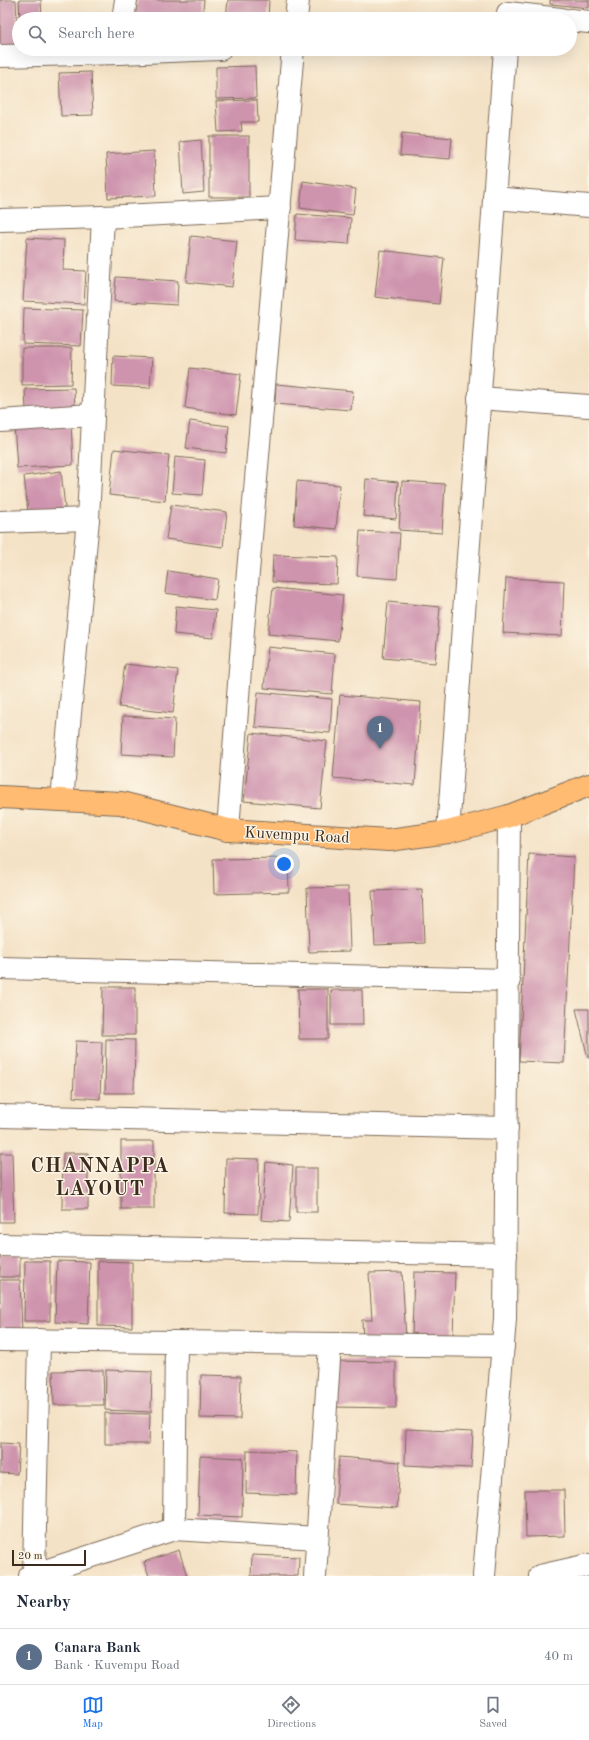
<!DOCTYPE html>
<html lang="en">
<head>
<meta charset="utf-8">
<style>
	body { margin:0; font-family:"Old Standard TT",serif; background:#f2f2f3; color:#1f2937 }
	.scale { position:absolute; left:12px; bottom:10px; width:74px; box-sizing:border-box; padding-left:4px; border:2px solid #3b2a1e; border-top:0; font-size:11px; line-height:14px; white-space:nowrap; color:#3b2a1e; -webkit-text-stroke:3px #fcf5e5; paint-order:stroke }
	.you { position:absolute; left:284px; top:864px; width:14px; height:14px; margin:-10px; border:3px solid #fff; border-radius:50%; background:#1a73e8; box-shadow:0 0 0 6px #1a73e833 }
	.badge { display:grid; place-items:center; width:26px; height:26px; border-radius:50%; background:#1a73e8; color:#fff; font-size:13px; font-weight:700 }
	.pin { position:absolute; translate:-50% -33px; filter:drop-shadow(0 1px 2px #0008) }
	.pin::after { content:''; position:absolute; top:21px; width:14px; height:12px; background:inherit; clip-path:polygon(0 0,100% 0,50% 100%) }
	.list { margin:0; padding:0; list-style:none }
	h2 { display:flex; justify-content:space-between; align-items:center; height:52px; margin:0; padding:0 16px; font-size:17px }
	h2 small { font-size:13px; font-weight:400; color:#747a83 }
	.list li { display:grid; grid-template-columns:26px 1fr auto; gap:12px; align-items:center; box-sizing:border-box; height:56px; padding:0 16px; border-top:1px solid #e0e1e3 }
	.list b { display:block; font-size:15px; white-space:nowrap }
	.list p { margin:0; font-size:13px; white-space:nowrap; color:#747a83 }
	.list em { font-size:13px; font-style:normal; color:#747a83 }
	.icon { flex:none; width:22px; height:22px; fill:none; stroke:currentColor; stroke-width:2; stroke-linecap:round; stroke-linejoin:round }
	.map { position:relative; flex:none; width:589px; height:1576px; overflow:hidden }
	.search { position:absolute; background:#fff; box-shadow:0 4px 16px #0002; left:12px; right:12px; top:12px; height:44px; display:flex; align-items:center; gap:10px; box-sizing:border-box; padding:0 14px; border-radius:22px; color:#747a83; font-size:15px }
	.sheet { height:108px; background:#fff }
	nav { display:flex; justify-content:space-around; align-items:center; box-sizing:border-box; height:56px; border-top:1px solid #e0e1e3; background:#fff; font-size:11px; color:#747a83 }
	nav a { display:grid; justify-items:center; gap:2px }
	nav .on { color:#1a73e8 }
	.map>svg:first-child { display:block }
	.building { fill:#ce93ad }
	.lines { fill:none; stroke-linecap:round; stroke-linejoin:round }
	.minor-casing { stroke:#7c6a59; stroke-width:24 }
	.major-casing { stroke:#7c6a59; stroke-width:24 }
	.minor { stroke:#fff; stroke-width:22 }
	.major { stroke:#ffbb71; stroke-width:22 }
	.labels { text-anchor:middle; stroke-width:3; stroke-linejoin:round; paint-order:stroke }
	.street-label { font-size:16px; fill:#3b2a1e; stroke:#fcf5e5 }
	.district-label { font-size:20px; font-weight:bold; letter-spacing:1px; fill:#3b2a1e; stroke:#fcf5e5 }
</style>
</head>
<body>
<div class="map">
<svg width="589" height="1576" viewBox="0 0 589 1576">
	<rect width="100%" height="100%" fill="#fcf5e5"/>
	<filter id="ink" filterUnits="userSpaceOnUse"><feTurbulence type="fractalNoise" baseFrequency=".025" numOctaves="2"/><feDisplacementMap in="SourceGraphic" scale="8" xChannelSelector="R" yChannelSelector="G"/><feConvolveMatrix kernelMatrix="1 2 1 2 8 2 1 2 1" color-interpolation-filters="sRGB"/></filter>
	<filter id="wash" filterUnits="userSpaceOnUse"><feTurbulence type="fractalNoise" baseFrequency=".012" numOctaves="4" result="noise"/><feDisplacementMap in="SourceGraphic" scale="16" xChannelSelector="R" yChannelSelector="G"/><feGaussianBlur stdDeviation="0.9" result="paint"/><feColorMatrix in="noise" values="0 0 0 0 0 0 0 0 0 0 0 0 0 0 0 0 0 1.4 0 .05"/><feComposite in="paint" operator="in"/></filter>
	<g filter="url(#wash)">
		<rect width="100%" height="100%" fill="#f4e2c6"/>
		<g id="blocks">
			<g class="building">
				<path d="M 0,0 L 16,0 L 18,48 L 0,49 Z"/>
				<path d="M 19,0 L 41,0 L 42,19 L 20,19 Z"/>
				<path d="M 137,0 L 204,0 L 202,19 L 135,19 Z"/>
				<path d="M 228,0 L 269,0 L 268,19 L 226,19 Z"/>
				<path d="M 550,0 L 589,0 L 589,8 L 550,4 Z"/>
				<path d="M 255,66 L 256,98 L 216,99 L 216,67 Z"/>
				<path d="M 91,72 L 93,115 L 61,116 L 59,73 Z"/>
				<path d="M 257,100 L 258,122 L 241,122 L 242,131 L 218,132 L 216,101 Z"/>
				<path d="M 402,133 L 452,138 L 450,159 L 400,155 Z"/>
				<rect x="209" y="136" width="40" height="61"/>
				<path d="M 201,140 L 204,192 L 183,194 L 180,142 Z"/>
				<path d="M 154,151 L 156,196 L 108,198 L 106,154 Z"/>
				<path d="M 303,181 L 356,189 L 353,215 L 300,208 Z"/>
				<path d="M 297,214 L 351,218 L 349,244 L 295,240 Z"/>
				<path d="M 191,236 L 237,241 L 232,287 L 186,282 Z"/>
				<path d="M 27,238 L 64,240 L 63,270 L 86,271 L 84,304 L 23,301 Z"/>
				<path d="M 380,250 L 444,258 L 439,304 L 375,297 Z"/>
				<path d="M 116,277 L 178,281 L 177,305 L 114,301 Z"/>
				<path d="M 24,308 L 83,310 L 81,346 L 23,344 Z"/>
				<path d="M 22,348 L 72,348 L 71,384 L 22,385 Z"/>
				<path d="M 113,356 L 152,358 L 150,388 L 112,386 Z"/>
				<path d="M 190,368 L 241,374 L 236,415 L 185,408 Z"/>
				<path d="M 276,384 L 353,391 L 351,410 L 275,404 Z"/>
				<path d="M 74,388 L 75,410 L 26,411 L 25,389 Z"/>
				<path d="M 71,421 L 73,465 L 17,468 L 14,424 Z"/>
				<path d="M 190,421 L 229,426 L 226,453 L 186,448 Z"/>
				<path d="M 114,449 L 169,455 L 165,501 L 109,495 Z"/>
				<path d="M 175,457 L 205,460 L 202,495 L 172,493 Z"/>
				<path d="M 61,471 L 65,508 L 28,512 L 24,476 Z"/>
				<path d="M 366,479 L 398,482 L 396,519 L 363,516 Z"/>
				<path d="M 297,481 L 340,485 L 336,529 L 294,525 Z"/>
				<path d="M 402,481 L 445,484 L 442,533 L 399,530 Z"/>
				<path d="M 171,505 L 227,512 L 223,547 L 166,539 Z"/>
				<path d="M 360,531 L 400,533 L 397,579 L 357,576 Z"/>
				<path d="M 273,555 L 338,557 L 337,584 L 272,582 Z"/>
				<path d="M 168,571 L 218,579 L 215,600 L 165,593 Z"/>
				<path d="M 506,578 L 564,581 L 562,636 L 503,633 Z"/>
				<path d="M 273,588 L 343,595 L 338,641 L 268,634 Z"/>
				<path d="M 388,602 L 440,607 L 435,663 L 383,658 Z"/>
				<path d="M 176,606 L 216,610 L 213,638 L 174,634 Z"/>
				<path d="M 268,647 L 335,654 L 332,694 L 264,688 Z"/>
				<path d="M 125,664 L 178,670 L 173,713 L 119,707 Z"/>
				<path d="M 258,692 L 332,699 L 330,733 L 255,727 Z"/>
				<path d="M 340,695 L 421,702 L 415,785 L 333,778 Z"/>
				<path d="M 123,716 L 175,719 L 173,757 L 121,754 Z"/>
				<path d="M 251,733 L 327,741 L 320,808 L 244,801 Z"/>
				<path d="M 529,854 L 574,857 L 564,1063 L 519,1061 Z"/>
				<path d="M 288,858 L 289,892 L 214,894 L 213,859 Z"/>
				<path d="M 348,887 L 350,951 L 309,952 L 307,888 Z"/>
				<path d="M 422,889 L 424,943 L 375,945 L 372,891 Z"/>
				<path d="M 103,987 L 135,987 L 135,1035 L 102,1035 Z"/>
				<path d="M 298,989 L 328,989 L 328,1039 L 299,1039 Z"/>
				<path d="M 331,990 L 362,990 L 363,1025 L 331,1025 Z"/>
				<path d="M 576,1009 L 589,1009 L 589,1058 L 588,1058 Z"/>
				<path d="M 106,1039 L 135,1040 L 134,1093 L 105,1093 Z"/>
				<path d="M 76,1041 L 102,1042 L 100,1099 L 73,1097 Z"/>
				<rect x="121" y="1141" width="33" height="68"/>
				<path d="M 0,1153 L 12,1153 L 14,1222 L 0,1222 Z"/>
				<path d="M 63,1153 L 88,1153 L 88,1209 L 62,1209 Z"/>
				<path d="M 226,1158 L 259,1159 L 258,1214 L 225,1213 Z"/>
				<path d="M 266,1162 L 293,1165 L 289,1222 L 261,1220 Z"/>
				<rect x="296" y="1168" width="21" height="44"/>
				<rect x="0" y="1254" width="20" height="23"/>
				<path d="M 25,1261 L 50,1261 L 50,1321 L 24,1321 Z"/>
				<path d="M 57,1261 L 90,1262 L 88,1324 L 55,1322 Z"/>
				<path d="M 98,1261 L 132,1262 L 132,1327 L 98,1326 Z"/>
				<path d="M 402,1272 L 406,1339 L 363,1341 L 362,1320 L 372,1320 L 369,1273 Z"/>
				<path d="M 414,1272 L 455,1273 L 453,1337 L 412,1336 Z"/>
				<path d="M 0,1280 L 20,1280 L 22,1331 L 0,1331 Z"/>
				<path d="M 333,1361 L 396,1362 L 396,1408 L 333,1407 Z"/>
				<path d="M 103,1370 L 104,1405 L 54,1405 L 53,1371 Z"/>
				<path d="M 106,1370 L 152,1372 L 151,1412 L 105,1410 Z"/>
				<path d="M 201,1375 L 241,1376 L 240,1419 L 200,1418 Z"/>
				<path d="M 105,1413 L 150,1414 L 149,1444 L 105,1444 Z"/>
				<path d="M 406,1429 L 473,1432 L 471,1468 L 405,1465 Z"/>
				<path d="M 0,1443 L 19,1444 L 17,1474 L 0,1473 Z"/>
				<path d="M 247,1450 L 297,1452 L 296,1495 L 246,1493 Z"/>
				<path d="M 200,1456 L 243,1458 L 242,1517 L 198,1515 Z"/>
				<path d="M 339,1457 L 400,1462 L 397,1508 L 336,1504 Z"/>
				<path d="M 525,1490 L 564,1490 L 565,1536 L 526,1537 Z"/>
				<path d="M 179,1550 L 187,1576 L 149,1576 L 144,1562 Z"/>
				<path d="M 252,1555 L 299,1557 L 298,1576 L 251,1576 Z"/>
			</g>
		</g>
	</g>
	<g filter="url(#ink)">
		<use href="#blocks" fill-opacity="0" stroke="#7c6a59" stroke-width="1"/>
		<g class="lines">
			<g class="minor-casing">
				<g id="minor">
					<path d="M 508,13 L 561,19"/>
					<path d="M 123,19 L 126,0"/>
					<path d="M 296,19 L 298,0"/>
					<path d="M 570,20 L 589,22"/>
					<path d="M 119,53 L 220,49"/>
					<path d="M 0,56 L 119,53 L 120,49"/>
					<path d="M 494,198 L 589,206"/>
					<path d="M 103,217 L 280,208"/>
					<path d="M 0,220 L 103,217 L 88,519 L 62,800"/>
					<path d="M 479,398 L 589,406"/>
					<path d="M 0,421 L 92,415"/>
					<path d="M 0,522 L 88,519"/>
					<path d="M 228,830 L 243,630 L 293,49"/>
					<path d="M 448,832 L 505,49"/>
					<path d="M 0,968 L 509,980"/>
					<path d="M 0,1116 L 507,1128"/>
					<path d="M 0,1245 L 506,1255"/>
					<path d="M 0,1340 L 503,1346"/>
					<path d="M 174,1529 L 176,1342"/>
					<path d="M 34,1574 L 39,1340"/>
					<path d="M 30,1576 L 174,1529 L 317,1538"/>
					<path d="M 315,1576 L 330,1344"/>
					<path d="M 484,1576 L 505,1319 L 509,816"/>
					<path d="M 540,1576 L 589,1565"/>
				</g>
			</g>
			<g class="major-casing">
				<path id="major" d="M 0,797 L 121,803 L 228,830 L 389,840 L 448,832 L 509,816 L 589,785"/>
			</g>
			<use href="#minor" class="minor"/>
			<use href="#major" class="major"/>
		</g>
	</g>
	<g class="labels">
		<g class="street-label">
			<text transform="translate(297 834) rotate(3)" y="6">Kuvempu Road</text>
		</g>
		<g class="district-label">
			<text x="100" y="1172">CHANNAPPA<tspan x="100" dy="23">LAYOUT</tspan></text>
		</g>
	</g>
</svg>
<div class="scale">20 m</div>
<div class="you"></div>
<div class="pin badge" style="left:380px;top:749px;background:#5c6f8a">1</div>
<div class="search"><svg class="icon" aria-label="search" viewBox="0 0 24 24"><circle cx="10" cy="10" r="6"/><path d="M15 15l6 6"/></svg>Search here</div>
</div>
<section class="sheet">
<h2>Nearby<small></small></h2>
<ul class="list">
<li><span class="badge" style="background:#5c6f8a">1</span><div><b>Canara Bank</b><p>Bank · Kuvempu Road</p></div><em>40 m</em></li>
</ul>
</section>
<nav>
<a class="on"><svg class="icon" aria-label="map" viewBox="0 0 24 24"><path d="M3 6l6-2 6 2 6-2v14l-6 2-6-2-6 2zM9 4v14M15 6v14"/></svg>Map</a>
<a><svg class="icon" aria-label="directions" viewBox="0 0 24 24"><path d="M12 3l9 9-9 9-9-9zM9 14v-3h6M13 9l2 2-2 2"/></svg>Directions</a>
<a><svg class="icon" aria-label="saved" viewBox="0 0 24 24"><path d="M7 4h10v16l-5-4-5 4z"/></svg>Saved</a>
</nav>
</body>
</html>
